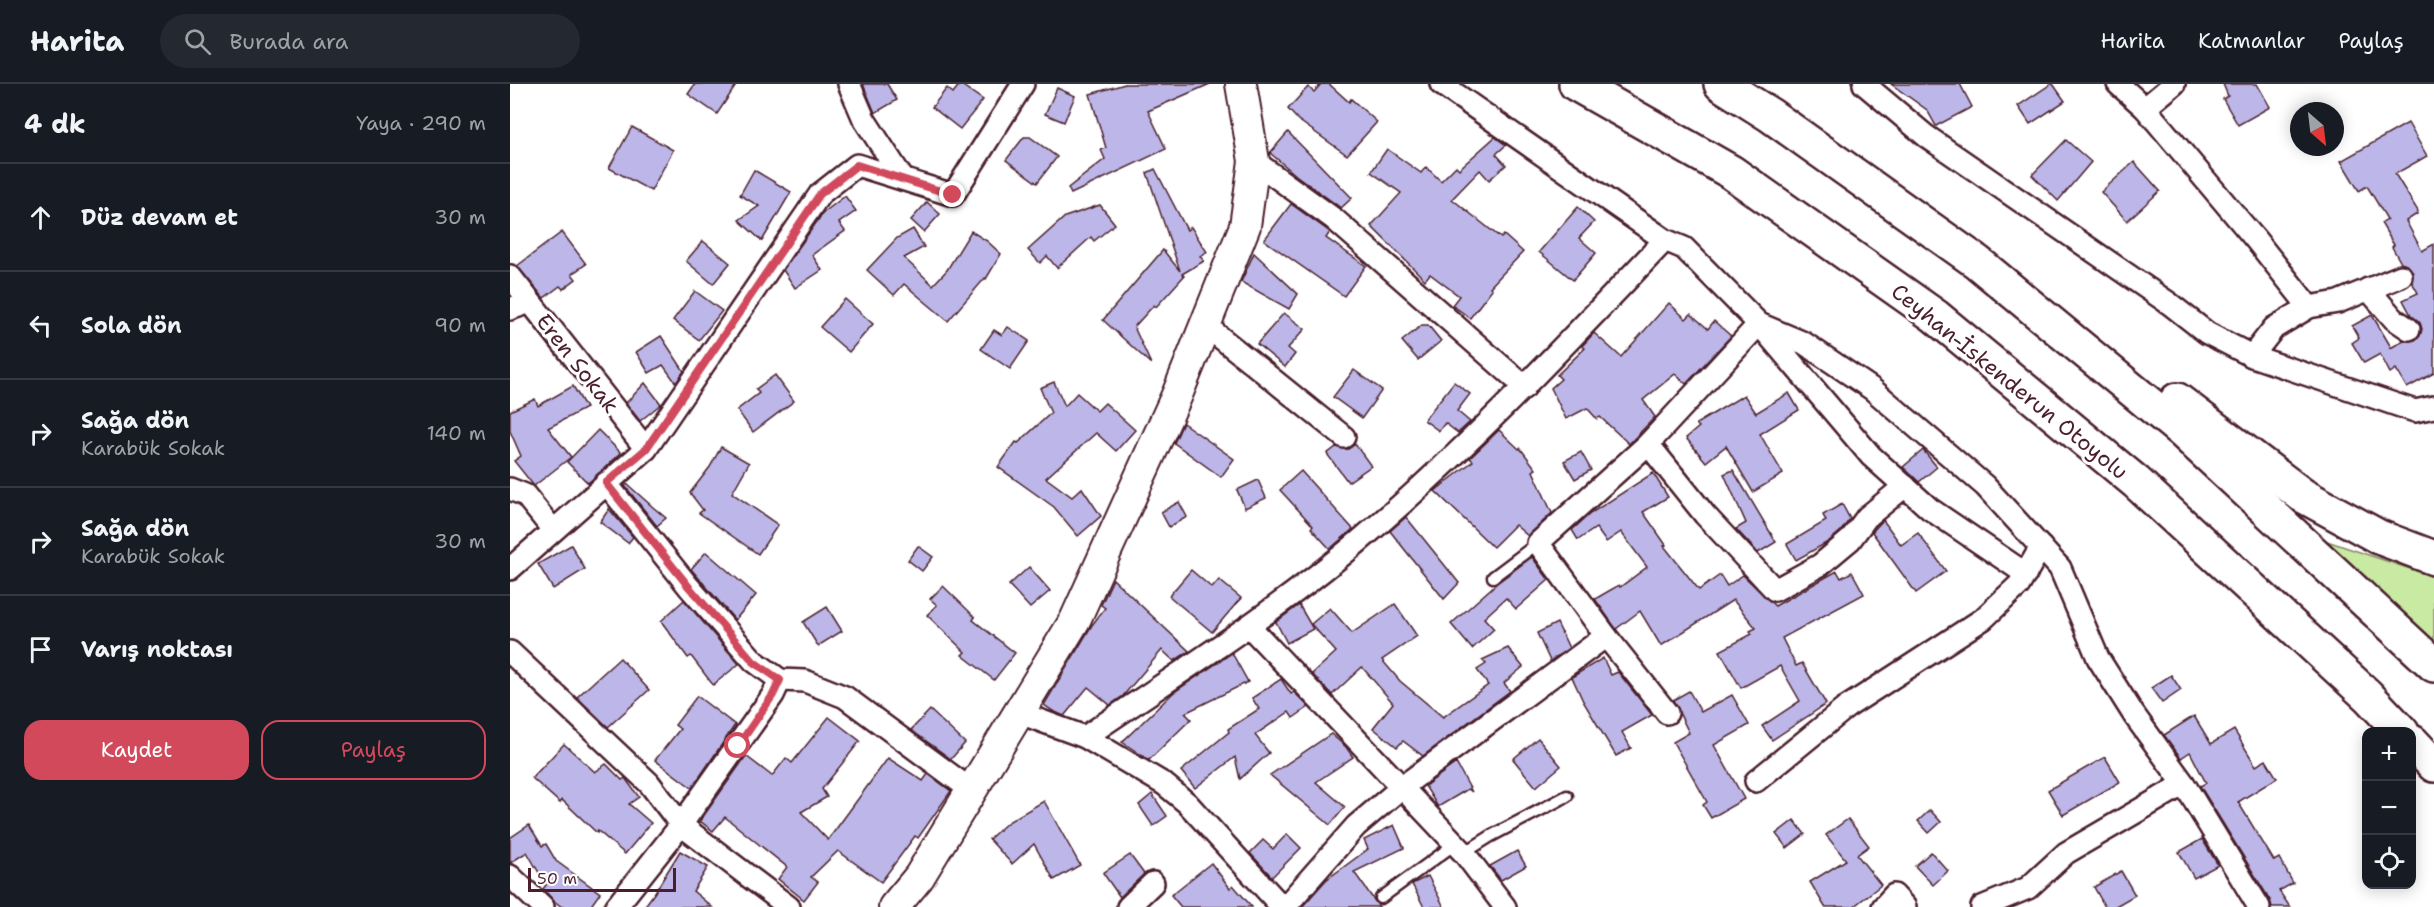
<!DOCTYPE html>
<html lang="tr">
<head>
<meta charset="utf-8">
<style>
	body { margin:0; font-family:"Shantell Sans",sans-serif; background:#242831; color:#f1f3f6 }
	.controls { position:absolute; right:18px; bottom:18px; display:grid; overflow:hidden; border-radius:12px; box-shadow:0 3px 15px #0003 }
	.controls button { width:54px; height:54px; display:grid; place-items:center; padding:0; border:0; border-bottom:2px solid #363941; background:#171b24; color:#f1f3f6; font:30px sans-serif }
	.compass { position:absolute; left:1780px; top:18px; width:54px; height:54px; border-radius:50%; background:#171b24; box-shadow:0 3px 15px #0003; rotate:152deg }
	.scale { position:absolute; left:18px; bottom:15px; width:148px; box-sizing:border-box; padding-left:6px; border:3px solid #4a1f2b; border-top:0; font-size:16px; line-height:21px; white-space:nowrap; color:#4a1f2b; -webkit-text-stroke:4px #fff; paint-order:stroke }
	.stop { position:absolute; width:18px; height:18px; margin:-14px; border:4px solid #d1495b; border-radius:50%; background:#fff }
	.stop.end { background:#d1495b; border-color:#fff; box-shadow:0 2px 6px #0008 }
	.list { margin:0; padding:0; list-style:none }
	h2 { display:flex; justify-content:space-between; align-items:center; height:78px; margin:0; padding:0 24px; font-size:26px }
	h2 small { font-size:20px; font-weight:400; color:#9ea1a6 }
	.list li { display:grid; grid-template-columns:39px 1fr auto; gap:18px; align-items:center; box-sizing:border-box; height:108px; padding:0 24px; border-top:2px solid #363941 }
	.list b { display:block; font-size:22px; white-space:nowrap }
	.list p { margin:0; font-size:20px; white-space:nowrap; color:#9ea1a6 }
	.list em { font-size:20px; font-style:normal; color:#9ea1a6 }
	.actions { display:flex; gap:12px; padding:18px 24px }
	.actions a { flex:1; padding:14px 0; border:2px solid #d1495b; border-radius:18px; text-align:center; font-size:21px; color:#d1495b }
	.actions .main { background:#d1495b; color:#fff }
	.icon { flex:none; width:33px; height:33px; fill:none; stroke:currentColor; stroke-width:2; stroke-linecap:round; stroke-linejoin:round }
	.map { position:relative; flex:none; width:1924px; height:823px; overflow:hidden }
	header { display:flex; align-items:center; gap:36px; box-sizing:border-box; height:84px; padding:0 30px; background:#171b24; border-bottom:2px solid #363941 }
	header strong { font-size:28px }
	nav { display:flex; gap:33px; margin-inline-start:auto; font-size:21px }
	.search { width:420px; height:54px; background:#242831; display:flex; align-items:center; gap:15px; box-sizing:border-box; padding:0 21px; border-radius:33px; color:#9ea1a6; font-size:22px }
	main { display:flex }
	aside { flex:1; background:#171b24 }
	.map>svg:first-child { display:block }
	.green { fill:#c9eaa3; stroke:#8a8467; stroke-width:1.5 }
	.building { fill:#bcb7e8; stroke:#4a1f2b; stroke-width:1.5 }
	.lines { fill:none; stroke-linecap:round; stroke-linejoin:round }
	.lane-casing { stroke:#4a1f2b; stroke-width:15 }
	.street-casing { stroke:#4a1f2b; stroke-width:26 }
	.secondary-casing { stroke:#4a1f2b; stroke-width:34 }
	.highway-casing { stroke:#4a1f2b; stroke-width:38 }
	.lane { stroke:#fff; stroke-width:10 }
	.street { stroke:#fff; stroke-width:21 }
	.secondary { stroke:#fff; stroke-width:30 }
	.highway { stroke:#fff; stroke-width:33 }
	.route { stroke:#d1495b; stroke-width:8 }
	.labels { text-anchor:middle; stroke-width:6; stroke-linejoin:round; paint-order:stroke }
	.street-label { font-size:22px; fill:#4a1f2b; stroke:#fff }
</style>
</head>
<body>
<header>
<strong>Harita</strong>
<div class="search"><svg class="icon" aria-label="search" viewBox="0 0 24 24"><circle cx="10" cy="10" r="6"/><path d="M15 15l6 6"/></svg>Burada ara</div>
<nav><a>Harita</a><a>Katmanlar</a><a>Paylaş</a></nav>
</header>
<main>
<aside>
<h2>4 dk<small>Yaya · 290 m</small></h2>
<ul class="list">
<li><svg class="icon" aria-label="ahead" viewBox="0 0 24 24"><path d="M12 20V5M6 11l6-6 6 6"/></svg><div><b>Düz devam et</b></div><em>30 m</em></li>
<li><svg class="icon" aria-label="left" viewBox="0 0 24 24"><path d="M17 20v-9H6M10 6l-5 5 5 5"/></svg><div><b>Sola dön</b></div><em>90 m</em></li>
<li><svg class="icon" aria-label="right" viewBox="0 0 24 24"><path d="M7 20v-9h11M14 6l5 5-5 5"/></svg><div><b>Sağa dön</b><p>Karabük Sokak</p></div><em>140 m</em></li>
<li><svg class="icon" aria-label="right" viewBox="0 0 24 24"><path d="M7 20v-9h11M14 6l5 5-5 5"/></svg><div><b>Sağa dön</b><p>Karabük Sokak</p></div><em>30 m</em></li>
<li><svg class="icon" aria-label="arrive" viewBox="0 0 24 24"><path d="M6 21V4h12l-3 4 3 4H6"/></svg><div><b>Varış noktası</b></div></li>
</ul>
<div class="actions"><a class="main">Kaydet</a><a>Paylaş</a></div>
</aside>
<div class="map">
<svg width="1924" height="823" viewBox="0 0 1924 823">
	<rect width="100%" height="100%" fill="#fff"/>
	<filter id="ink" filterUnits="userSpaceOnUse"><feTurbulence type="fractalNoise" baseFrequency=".0167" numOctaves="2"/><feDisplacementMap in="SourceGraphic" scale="12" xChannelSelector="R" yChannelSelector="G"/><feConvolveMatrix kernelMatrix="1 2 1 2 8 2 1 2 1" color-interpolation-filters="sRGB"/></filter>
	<g filter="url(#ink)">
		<path class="green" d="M 1817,457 L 1924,493 L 1924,562 Z"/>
		<g class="building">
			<path d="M 185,0 L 227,0 L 207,30 L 178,10 Z"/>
			<path d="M 353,0 L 377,0 L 387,16 L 365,29 Z"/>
			<path d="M 450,0 L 473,16 L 450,45 L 422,23 L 437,4 L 443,9 Z"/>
			<path d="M 615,0 L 700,0 L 638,27 L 656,65 L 561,110 L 558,104 L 595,75 L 591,66 L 596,64 L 580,10 Z"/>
			<path d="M 811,0 L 819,0 L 839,18 L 841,15 L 867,38 L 837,71 L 788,36 L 778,25 L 798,3 L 804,8 Z"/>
			<path d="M 1381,0 L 1450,0 L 1462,23 L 1426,42 L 1417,26 Z"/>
			<path d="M 1541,0 L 1543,0 L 1555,17 L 1520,40 L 1508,22 Z"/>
			<path d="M 1713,0 L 1747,0 L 1760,23 L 1728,41 L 1713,15 L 1718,12 Z"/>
			<path d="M 547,4 L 565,12 L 554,38 L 535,30 Z"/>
			<path d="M 1898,39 L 1917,72 L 1885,90 L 1908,127 L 1907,130 L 1896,137 L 1912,167 L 1924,160 L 1924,289 L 1897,304 L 1886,285 L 1880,289 L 1870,270 L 1854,279 L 1842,259 L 1849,254 L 1842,242 L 1862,231 L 1881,263 L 1879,265 L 1894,256 L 1905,256 L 1910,252 L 1912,245 L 1910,239 L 1901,231 L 1893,216 L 1908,209 L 1902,198 L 1902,187 L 1898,182 L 1891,179 L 1882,163 L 1884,161 L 1871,139 L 1877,135 L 1857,102 L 1849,107 L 1831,77 Z"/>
			<path d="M 122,43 L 163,66 L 141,107 L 99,84 Z"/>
			<path d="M 778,48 L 842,114 L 831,124 L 787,92 L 760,69 Z"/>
			<path d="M 514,53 L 520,53 L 547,73 L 527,99 L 496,76 Z"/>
			<path d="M 985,53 L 996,61 L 986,70 L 996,81 L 979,96 L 970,86 L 942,115 L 991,154 L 994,151 L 1013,168 L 980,203 L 982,205 L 960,234 L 942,221 L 949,212 L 920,190 L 915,196 L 861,142 L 891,109 L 861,88 L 877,65 L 911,89 L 916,83 L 931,97 L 946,82 L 949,85 Z"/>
			<path d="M 1556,56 L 1581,78 L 1548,117 L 1522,91 Z"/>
			<path d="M 1624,78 L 1650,107 L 1617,137 L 1591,108 Z"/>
			<path d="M 645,85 L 677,146 L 681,143 L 697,168 L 690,172 L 694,177 L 672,190 L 674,192 L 646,223 L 644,221 L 624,243 L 641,280 L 593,236 L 653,166 L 670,187 L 637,89 Z"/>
			<path d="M 244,86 L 281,108 L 252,157 L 229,136 L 249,122 L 230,111 Z"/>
			<path d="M 335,112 L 346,127 L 329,139 L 335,147 L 302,171 L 312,186 L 285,204 L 273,186 L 313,129 Z"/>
			<path d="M 417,118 L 430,130 L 414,148 L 401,136 Z"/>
			<path d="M 781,120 L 820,148 L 816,154 L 856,182 L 834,212 L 754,156 Z"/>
			<path d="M 590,121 L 605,140 L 584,157 L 581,153 L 547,184 L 537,172 L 530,179 L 518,166 L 555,133 Z"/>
			<path d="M 1068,123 L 1084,138 L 1069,154 L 1086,169 L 1063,196 L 1029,168 Z"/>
			<path d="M 403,145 L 414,163 L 394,174 L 423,201 L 437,186 L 461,147 L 477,157 L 491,170 L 476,195 L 475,194 L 438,237 L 394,200 L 384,211 L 357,186 L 387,154 Z"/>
			<path d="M 52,148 L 76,180 L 62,190 L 66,195 L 53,205 L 50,202 L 34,214 L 7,182 Z"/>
			<path d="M 193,157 L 220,179 L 203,200 L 176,177 Z"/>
			<path d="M 744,169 L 788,210 L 779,225 L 731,198 Z"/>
			<path d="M 185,207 L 212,227 L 189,256 L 163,236 Z"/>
			<path d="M 335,215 L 363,240 L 339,268 L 310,243 Z"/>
			<path d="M 1159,219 L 1176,235 L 1181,230 L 1198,245 L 1204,237 L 1221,252 L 1176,300 L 1165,290 L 1133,316 L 1145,333 L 1119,360 L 1090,333 L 1087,335 L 1077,324 L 1056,335 L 1041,304 L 1051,295 L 1047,291 L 1075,264 L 1072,262 L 1084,249 L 1111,273 Z"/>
			<path d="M 774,229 L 795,245 L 778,264 L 785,270 L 775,283 L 747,260 Z"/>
			<path d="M 912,241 L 918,241 L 931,257 L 908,276 L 892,257 Z"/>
			<path d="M 498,243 L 519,257 L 500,285 L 471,265 L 484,246 L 492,251 Z"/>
			<path d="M 151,252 L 174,287 L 166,299 L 153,281 L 139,289 L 126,268 Z"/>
			<path d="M 844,286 L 872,306 L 852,334 L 823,313 Z"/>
			<path d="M 265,291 L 284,317 L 243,348 L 227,326 L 249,309 L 246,305 Z"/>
			<path d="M 544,298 L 555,322 L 567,309 L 587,327 L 595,319 L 625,346 L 606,367 L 586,349 L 536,394 L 562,413 L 572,404 L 591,432 L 568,452 L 544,423 L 488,383 L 506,358 L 508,359 L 541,329 L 530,304 Z"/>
			<path d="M 944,298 L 960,310 L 947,327 L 960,338 L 948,349 L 935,339 L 929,347 L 914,336 Z"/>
			<path d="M 135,299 L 151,320 L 130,337 L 116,319 Z"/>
			<path d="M 63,302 L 76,324 L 38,344 L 61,373 L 24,402 L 4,377 L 11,372 L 0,347 L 0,327 L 25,315 L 28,322 Z"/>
			<path d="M 1279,309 L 1289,326 L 1250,350 L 1273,390 L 1243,408 L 1216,362 L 1196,378 L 1176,354 L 1189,343 L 1186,340 L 1234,311 L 1246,329 Z"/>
			<path d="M 673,339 L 724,375 L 711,393 L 664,359 Z"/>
			<path d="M 88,346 L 111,369 L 78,399 L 57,378 Z"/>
			<path d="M 989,346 L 1009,365 L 1010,364 L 1026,385 L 1023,387 L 1042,429 L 1018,452 L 1005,441 L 983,463 L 925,407 L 963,377 L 960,374 Z"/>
			<path d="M 845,360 L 861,382 L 838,398 L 817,370 L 826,363 L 838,365 Z"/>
			<path d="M 211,363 L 239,379 L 222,409 L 268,441 L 248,470 L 189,429 L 193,426 L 180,409 L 200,383 Z"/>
			<path d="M 1413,366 L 1427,383 L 1409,398 L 1393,383 Z"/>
			<path d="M 1071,368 L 1081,386 L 1065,395 L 1054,377 Z"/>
			<path d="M 1223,386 L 1266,458 L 1248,469 L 1226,445 L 1236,439 L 1214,390 Z"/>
			<path d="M 791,387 L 843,445 L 820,465 L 801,444 L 803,442 L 770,406 Z"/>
			<path d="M 1143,389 L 1158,413 L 1133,428 L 1156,461 L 1154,462 L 1189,506 L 1210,491 L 1217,502 L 1233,491 L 1265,522 L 1327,487 L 1331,494 L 1342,488 L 1354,510 L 1272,554 L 1286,582 L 1292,579 L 1316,620 L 1262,656 L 1252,642 L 1290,617 L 1270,582 L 1231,604 L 1210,567 L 1242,550 L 1240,547 L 1246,544 L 1223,516 L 1151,562 L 1130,527 L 1106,545 L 1085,515 L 1109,501 L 1110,503 L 1137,483 L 1111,448 L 1096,458 L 1086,444 L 1068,456 L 1062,446 L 1081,429 Z"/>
			<path d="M 748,396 L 756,414 L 735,424 L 727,406 Z"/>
			<path d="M 117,400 L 144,424 L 156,434 L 147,442 L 115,402 Z"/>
			<path d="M 669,418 L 677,433 L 659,443 L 651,428 Z"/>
			<path d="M 1332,420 L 1340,435 L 1331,447 L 1318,458 L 1286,476 L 1277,460 L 1316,437 L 1313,431 Z"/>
			<path d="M 99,425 L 123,453 L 118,459 L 90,438 Z"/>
			<path d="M 896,433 L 949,499 L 934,515 L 880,447 Z"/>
			<path d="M 1373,436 L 1391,461 L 1408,449 L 1436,487 L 1406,509 L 1362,448 Z"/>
			<path d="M 61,461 L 75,485 L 43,505 L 28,480 Z"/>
			<path d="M 408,462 L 423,473 L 412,487 L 398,476 Z"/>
			<path d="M 196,468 L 246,511 L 225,536 L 181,485 Z"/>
			<path d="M 1022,473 L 1039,496 L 1006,525 L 996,514 L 974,534 L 984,545 L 962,565 L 941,540 L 987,499 Z"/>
			<path d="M 519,483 L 540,507 L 520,524 L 499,501 Z"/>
			<path d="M 681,486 L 702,504 L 709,496 L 731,514 L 702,548 L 659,512 Z"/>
			<path d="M 603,495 L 679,567 L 664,577 L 652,566 L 613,612 L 600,621 L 578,603 L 554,632 L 543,627 L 534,621 L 582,541 L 595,524 L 591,521 Z"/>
			<path d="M 433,502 L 465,533 L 463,536 L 505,569 L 484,596 L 452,571 L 455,568 L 417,531 L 427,521 L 420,515 Z"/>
			<path d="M 174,516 L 229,580 L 203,601 L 181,572 L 178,574 L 151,537 Z"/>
			<path d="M 885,520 L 907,552 L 872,576 L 890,597 L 933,633 L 978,601 L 967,586 L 976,580 L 972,576 L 998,564 L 1013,583 L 994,599 L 1000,607 L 913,672 L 893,657 L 887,663 L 863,644 L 883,619 L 852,583 L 822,611 L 802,590 L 826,568 L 801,540 L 820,524 L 842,549 Z"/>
			<path d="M 789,521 L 803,545 L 777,559 L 766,538 Z"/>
			<path d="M 317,523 L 332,547 L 308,562 L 293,538 Z"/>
			<path d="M 1047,539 L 1059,564 L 1040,577 L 1027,549 Z"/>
			<path d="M 722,569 L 738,598 L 675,629 L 681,635 L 639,676 L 612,658 L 663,609 Z"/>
			<path d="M 110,574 L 139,606 L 98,643 L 67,613 Z"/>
			<path d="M 1093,574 L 1101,591 L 1108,588 L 1142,631 L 1112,648 L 1121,664 L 1106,672 L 1073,617 L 1062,593 Z"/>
			<path d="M 1661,591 L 1671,606 L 1652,619 L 1641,604 Z"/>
			<path d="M 771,595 L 781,610 L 784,608 L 799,623 L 783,634 L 779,628 L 745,651 L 759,669 L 730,695 L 725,673 L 685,704 L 671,687 L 719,648 L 718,645 L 749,625 L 742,614 Z"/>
			<path d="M 1179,607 L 1191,628 L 1222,611 L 1239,641 L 1204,661 L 1234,715 L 1201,734 L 1193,721 L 1197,718 L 1163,658 L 1179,649 L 1163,616 Z"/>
			<path d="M 187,612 L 225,641 L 182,704 L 145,676 L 170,645 L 165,641 Z"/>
			<path d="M 420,626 L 455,659 L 441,675 L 401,646 Z"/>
			<path d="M 1684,632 L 1701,660 L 1724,646 L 1746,682 L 1756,676 L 1767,694 L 1728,718 L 1764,777 L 1769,774 L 1783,799 L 1769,807 L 1780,823 L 1762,823 L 1760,816 L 1690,702 L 1696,699 L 1680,668 L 1671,674 L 1654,651 Z"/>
			<path d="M 319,633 L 350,657 L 312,705 L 317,713 L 291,728 L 318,756 L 378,674 L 413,697 L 418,690 L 441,707 L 408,754 L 405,752 L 371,798 L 328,767 L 301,793 L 308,798 L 294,816 L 268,795 L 277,783 L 215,733 L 203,747 L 190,737 L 236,672 L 262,692 L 276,674 L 282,679 Z"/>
			<path d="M 821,650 L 836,663 L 843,673 L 806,698 L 835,723 L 820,741 L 760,691 Z"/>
			<path d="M 1028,654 L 1051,682 L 1026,703 L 1003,675 Z"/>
			<path d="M 54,660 L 85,688 L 96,680 L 112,696 L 115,694 L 129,713 L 119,720 L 141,739 L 115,770 L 88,747 L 87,749 L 52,716 L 50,719 L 22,694 Z"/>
			<path d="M 1595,673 L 1610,698 L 1553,731 L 1538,706 Z"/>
			<path d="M 946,679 L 962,708 L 958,705 L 928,723 L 915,702 Z"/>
			<path d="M 642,710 L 657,732 L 643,742 L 629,721 Z"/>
			<path d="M 534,717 L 570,781 L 544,796 L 524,760 L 502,780 L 479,755 L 498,738 Z"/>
			<path d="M 1420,726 L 1431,738 L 1419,749 L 1408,737 Z"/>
			<path d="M 1338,735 L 1359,762 L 1347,771 L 1371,801 L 1343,823 L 1315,823 L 1300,798 L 1336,776 L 1316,751 Z"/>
			<path d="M 1284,736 L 1295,750 L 1277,764 L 1266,750 Z"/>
			<path d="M 19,741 L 32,762 L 36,760 L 46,777 L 90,809 L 80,823 L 52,823 L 44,817 L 33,805 L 36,801 L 17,768 L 0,779 L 0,754 Z"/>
			<path d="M 884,741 L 894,764 L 844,788 L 869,823 L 792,823 L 816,796 L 858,765 L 854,756 Z"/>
			<path d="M 777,750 L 791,764 L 762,793 L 740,769 L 753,756 L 763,765 Z"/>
			<path d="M 1692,755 L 1708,781 L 1684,794 L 1669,768 Z"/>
			<path d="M 170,767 L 198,783 L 183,807 L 202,823 L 134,823 L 145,808 Z"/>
			<path d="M 1007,767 L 1016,782 L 991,796 L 980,782 Z"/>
			<path d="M 1421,768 L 1438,787 L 1423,801 L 1405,782 Z"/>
			<path d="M 620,771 L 634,790 L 610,813 L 593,789 Z"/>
			<path d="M 701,779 L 720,804 L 723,801 L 742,823 L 671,823 L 661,811 Z"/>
			<path d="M 1611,787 L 1625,811 L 1604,823 L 1595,823 L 1584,803 Z"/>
			<path d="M 918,792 L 934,823 L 914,823 L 902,800 Z"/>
		</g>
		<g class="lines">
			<g class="lane-casing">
				<g id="lane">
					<path d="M 983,493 L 1028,459"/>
					<path d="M 954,769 L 981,752 L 1057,712"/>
					<path d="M 871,814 L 945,760"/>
				</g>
			</g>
			<g class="street-casing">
				<g id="street">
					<path d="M 339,0 L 354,35 L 393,95"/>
					<path d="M 931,0 L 1155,156 L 1174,164 L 1249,240 L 1361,372 L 1420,425 L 1516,490"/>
					<path d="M 1354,0 L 1416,52 L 1660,220 L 1697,249 L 1742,272 L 1905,327 L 1924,323"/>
					<path d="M 1608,0 L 1635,24 L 1746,156 L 1799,223"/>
					<path d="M 1635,24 L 1664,0"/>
					<path d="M 744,77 L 824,135 L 1015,303"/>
					<path d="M 0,192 L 136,365"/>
					<path d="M 1858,205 L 1884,235 L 1899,245"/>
					<path d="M 0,225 L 20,218"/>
					<path d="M 695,241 L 834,353"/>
					<path d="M 1742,272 L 1764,244 L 1799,223 L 1828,218 L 1891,192"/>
					<path d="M 1138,360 L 1195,431 L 1265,506 L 1310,481 L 1340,456 L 1357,433 L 1395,402"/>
					<path d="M 96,399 L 179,503 L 244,577 L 270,596 L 295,597 L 335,613 L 461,706"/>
					<path d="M 0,405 L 15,411 L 43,446"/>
					<path d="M 0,485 L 136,365 L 310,110 L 347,81 L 443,111 L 513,0"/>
					<path d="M 739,542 L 954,769 L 995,823"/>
					<path d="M 0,568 L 139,699 L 171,741 L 279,823"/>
					<path d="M 507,628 L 575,653 L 654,700 L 677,719 L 772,823"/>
					<path d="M 1157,629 L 1096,552 L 1028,459 L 1138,360 L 1249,240 L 1294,259 L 1362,305 L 1475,402 L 1550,484 L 1588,574 L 1624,631 L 1674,700 L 1749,823"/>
					<path d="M 575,653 C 667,590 763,530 848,458 C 958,365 1056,260 1155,156"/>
					<path d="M 1246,697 L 1337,623 L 1473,535 L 1509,501 L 1531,463"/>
					<path d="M 0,792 L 33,823"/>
					<path d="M 106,823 L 171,741 L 263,611 L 270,596"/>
					<path d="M 618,823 L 643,799"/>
					<path d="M 775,823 L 846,742 L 892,703 L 1096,552"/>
					<path d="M 1373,823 L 1384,811 L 1395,823"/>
					<path d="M 1472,823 L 1518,804 L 1556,769 L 1674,700"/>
				</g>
			</g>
			<g class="secondary-casing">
				<path id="secondary" d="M 384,823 L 409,793 L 565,536 L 667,311 L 735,142 L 744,77 L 731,0"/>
			</g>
			<g class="highway-casing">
				<g id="highway">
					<path d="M 1066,0 L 1221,88 L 1425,232 L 1626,398 L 1858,612 L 1892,648"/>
					<path d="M 1211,0 L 1260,31 L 1467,178 L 1672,347 L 1924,581"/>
					<path d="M 1667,316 L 1792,411 L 1869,453 L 1924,474"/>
					<path d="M 1902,658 L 1924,681"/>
				</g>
			</g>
			<use href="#lane" class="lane"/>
			<use href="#street" class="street"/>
			<use href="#secondary" class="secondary"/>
			<use href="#highway" class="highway"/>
		</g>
	</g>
	<g class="lines" filter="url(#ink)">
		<path class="route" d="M 228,662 L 263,611 L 270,596 L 244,578 L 179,503 L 96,399 L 136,365 L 310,110 L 347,81 L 443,111"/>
	</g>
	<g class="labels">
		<g class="street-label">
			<text transform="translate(68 279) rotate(52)" y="8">Eren Sokak</text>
			<text transform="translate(1500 297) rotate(39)" y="8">Ceyhan-İskenderun Otoyolu</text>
		</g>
	</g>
</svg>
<div class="controls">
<button>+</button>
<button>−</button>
<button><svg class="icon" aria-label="locate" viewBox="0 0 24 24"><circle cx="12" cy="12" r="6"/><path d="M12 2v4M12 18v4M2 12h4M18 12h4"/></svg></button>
</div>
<svg class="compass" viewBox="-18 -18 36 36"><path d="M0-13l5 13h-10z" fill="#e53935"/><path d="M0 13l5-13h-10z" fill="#9ea1a6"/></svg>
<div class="scale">50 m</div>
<div class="stop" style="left:228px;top:662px"></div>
<div class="stop end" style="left:443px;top:111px"></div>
</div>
</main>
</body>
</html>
